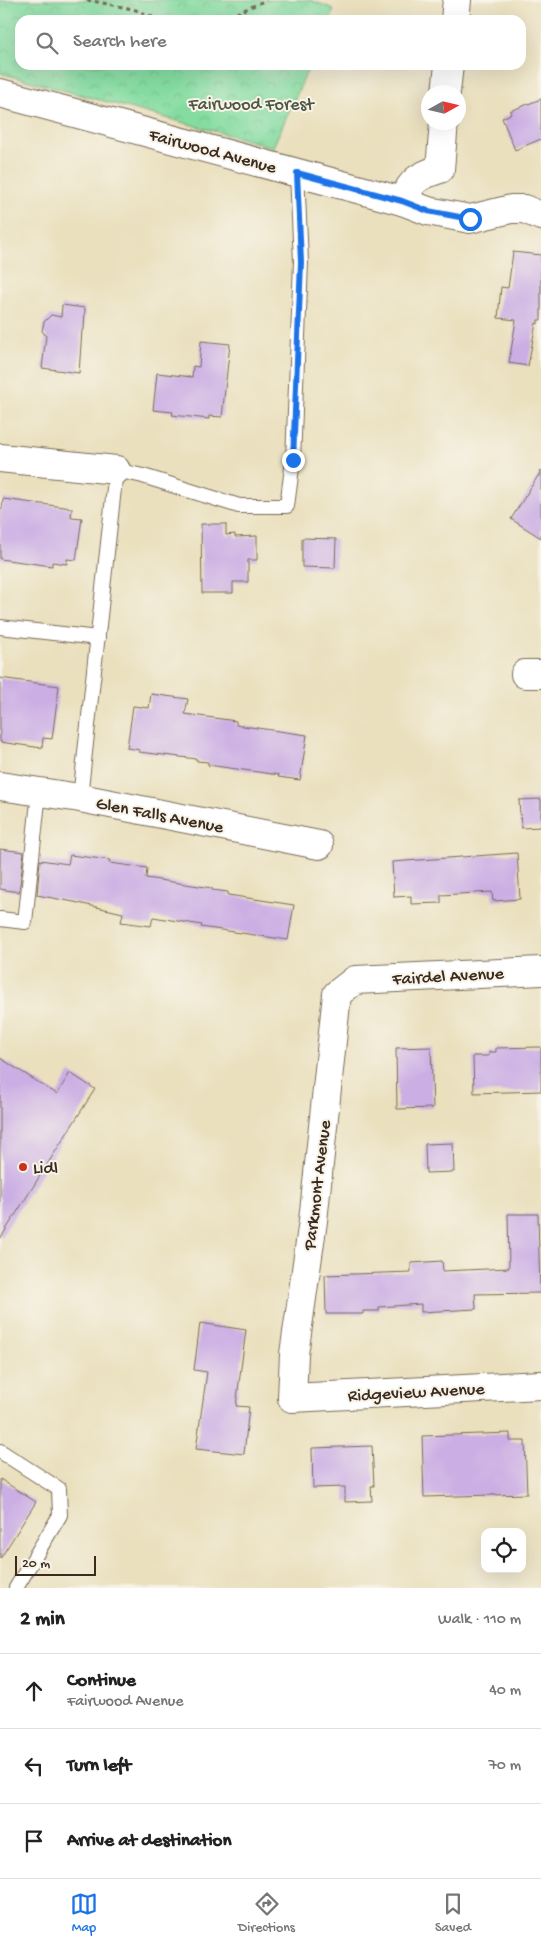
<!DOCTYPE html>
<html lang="en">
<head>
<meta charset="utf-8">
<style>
	body { margin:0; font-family:"Gochi Hand",sans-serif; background:#f2f2f2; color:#222 }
	.controls { position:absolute; right:15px; bottom:15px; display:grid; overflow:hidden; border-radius:10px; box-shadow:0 5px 20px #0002 }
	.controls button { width:45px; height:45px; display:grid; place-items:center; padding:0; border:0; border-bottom:1px solid #e0e0e0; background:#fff; color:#222; font:25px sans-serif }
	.compass { position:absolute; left:421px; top:85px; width:45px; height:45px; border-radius:50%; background:#fff; box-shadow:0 5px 20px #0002; rotate:82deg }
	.scale { position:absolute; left:15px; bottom:12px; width:81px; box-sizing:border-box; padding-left:5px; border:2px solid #3b2a1e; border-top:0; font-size:14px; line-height:18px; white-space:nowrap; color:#3b2a1e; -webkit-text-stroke:4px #f7f3e8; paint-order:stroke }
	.stop { position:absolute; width:15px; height:15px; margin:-11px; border:4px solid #1a73e8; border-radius:50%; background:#fff }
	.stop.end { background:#1a73e8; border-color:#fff; box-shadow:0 1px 5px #0008 }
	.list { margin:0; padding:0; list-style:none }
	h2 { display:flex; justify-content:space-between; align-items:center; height:65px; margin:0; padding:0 20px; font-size:21px }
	h2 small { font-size:16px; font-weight:400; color:#767676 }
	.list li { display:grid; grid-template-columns:32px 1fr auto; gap:15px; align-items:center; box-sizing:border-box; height:75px; padding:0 20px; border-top:1px solid #e0e0e0 }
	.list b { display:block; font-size:19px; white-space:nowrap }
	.list p { margin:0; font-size:16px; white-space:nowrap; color:#767676 }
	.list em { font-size:16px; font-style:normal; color:#767676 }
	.icon { flex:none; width:28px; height:28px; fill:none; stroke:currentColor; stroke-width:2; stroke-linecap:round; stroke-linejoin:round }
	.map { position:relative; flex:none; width:541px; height:1588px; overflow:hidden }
	.search { position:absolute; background:#fff; box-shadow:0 5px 20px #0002; left:15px; right:15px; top:15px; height:55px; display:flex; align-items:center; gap:12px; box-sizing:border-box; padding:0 18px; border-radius:15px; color:#767676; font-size:19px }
	.sheet { height:290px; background:#fff }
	nav { display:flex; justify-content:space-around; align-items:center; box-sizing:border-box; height:70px; border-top:1px solid #e0e0e0; background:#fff; font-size:14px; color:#767676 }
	nav a { display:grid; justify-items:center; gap:2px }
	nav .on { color:#1a73e8 }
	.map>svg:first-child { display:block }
	.park { fill:url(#park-crowns); stroke:#608360 }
	.building { fill:#cbaee4 }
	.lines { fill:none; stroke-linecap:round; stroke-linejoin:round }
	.lane-casing { stroke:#786a56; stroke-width:16 }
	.street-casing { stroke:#786a56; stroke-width:30 }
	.path { stroke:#786a56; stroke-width:3; stroke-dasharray:4 4; stroke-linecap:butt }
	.lane { stroke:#fff; stroke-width:14 }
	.street { stroke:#fff; stroke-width:28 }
	.route { stroke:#1a73e8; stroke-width:6 }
	.poi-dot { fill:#c8321e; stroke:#f7f3e8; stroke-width:2 }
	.labels { text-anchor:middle; stroke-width:4; stroke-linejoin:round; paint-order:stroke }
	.park-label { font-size:18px; fill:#4d563f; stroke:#f7f3e8 }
	.street-label { font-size:18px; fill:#3b2a1e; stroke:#f7f3e8 }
	.poi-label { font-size:18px; fill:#3b2a1e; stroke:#f7f3e8; text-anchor:start }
</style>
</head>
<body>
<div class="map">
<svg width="541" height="1588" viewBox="0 0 541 1588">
	<defs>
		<pattern id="park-crowns" width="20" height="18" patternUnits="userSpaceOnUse" patternTransform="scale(1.25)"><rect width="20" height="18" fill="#84dca1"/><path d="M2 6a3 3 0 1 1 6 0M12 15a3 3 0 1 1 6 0" fill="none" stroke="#73bd8a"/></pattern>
	</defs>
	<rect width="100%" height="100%" fill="#f7f3e8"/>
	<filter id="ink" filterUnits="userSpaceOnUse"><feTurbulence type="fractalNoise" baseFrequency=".02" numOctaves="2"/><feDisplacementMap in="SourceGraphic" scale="10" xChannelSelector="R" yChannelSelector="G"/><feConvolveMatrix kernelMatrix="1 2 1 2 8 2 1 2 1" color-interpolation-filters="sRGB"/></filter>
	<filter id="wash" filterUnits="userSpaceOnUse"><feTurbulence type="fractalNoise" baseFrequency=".0096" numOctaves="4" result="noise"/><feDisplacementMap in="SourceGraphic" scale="20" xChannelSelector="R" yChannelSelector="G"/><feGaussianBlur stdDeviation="1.12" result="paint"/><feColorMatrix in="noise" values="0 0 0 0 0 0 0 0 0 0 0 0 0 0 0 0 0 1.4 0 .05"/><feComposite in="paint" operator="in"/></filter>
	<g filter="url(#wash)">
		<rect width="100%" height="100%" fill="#eae0be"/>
		<path class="park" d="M 0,0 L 310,0 L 334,9 L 330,20 L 20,20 L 20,65 L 310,65 L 273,147 L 0,73 Z"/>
		<g id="blocks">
			<g class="building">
				<path d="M 541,99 L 541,139 L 515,150 L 502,118 L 511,114 L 510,111 Z"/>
				<path d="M 513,252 L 541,255 L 541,320 L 538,320 L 538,324 L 536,323 L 528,366 L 509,363 L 516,320 L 498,318 L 501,287 L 508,288 Z"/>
				<path d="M 62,305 L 85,308 L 84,330 L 82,330 L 79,373 L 42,368 L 46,336 L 42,331 L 44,322 L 51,315 L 61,317 Z"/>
				<path d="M 201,341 L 230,344 L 222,417 L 209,416 L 209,419 L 172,415 L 173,412 L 153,410 L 157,373 L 192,377 L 193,366 L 199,367 Z"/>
				<path d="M 541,471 L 541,538 L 511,519 Z"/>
				<path d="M 3,499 L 72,508 L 71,517 L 82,518 L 76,560 L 67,559 L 67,564 L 52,562 L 52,566 L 0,559 L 0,508 L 2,509 Z"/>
				<path d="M 201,524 L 226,524 L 226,535 L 235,534 L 235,537 L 257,536 L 257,560 L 248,560 L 248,582 L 233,582 L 233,593 L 202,593 Z"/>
				<path d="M 302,538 L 336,539 L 335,568 L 302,567 Z"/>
				<path d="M 0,678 L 59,686 L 52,739 L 43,738 L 42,748 L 0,742 Z"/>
				<path d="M 151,694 L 188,699 L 185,714 L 236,721 L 236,725 L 307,735 L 300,780 L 278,777 L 279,775 L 208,765 L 208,762 L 197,761 L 197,759 L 139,752 L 140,750 L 127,748 L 133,706 L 149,708 Z"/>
				<path d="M 541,799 L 541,827 L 521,828 L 519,800 Z"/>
				<path d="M 0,849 L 24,852 L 19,892 L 0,889 Z"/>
				<path d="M 517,853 L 520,899 L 493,901 L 492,892 L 441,895 L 441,903 L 411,904 L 411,896 L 394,897 L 392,862 Z"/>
				<path d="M 70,855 L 110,860 L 109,863 L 147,868 L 146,878 L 212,888 L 212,890 L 228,892 L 228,895 L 294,905 L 288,940 L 201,927 L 202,925 L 153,917 L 151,926 L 121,922 L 123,913 L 74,902 L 37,895 L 40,860 L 68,864 Z"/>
				<path d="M 431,1047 L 433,1108 L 397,1109 L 396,1048 Z"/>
				<path d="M 541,1047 L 541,1091 L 474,1093 L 473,1056 L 489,1056 L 489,1052 L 496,1052 L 496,1048 Z"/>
				<path d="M 0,1058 L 57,1094 L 70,1073 L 95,1089 L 0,1239 Z"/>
				<path d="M 453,1143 L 454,1172 L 426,1173 L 425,1144 Z"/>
				<path d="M 508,1214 L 538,1214 L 540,1293 L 475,1294 L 476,1309 L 421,1312 L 421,1304 L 379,1307 L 379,1311 L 363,1311 L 363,1314 L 326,1314 L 325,1275 L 411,1272 L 411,1263 L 442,1261 L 443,1271 L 509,1268 Z"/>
				<path d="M 200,1323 L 246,1330 L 236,1406 L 249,1407 L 244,1454 L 196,1449 L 207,1372 L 194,1370 Z"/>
				<path d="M 510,1433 L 510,1441 L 525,1441 L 527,1494 L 424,1497 L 422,1436 Z"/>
				<path d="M 372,1446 L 374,1486 L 371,1486 L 372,1501 L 345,1502 L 345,1487 L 313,1488 L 312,1448 Z"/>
				<path d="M 0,1479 L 36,1502 L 0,1559 Z"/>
			</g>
		</g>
	</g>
	<g filter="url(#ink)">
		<use href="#blocks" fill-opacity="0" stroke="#786a56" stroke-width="1"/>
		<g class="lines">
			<g class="lane-casing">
				<g id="lane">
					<path d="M 0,627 L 98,638"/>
					<path d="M 80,798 L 116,470 L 143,476 L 239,506 L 287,506 L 293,460 L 301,262 L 297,173"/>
					<path d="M 0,919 L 25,922 L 39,792"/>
					<path d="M 0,1451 L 59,1489 L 60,1515 L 16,1588"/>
				</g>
			</g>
			<g class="street-casing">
				<g id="street">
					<path d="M 455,20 L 457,0"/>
					<path d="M 446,92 L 449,65"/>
					<path d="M 0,93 L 402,201 L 428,211 L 470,219 L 511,209 L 524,209 L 541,216"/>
					<path d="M 402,201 C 412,180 418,176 440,169 L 444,122"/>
					<path d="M 0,458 L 116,470"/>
					<path d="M 525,674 L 541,674"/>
					<path d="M 0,786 L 80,798 L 319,845"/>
					<path d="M 541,971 L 355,980 L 337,994 L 313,1221 L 294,1354 L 292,1398 L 541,1385"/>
				</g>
			</g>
			<g class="path">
				<path d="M 87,0 L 133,9 L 161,20"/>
				<path d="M 222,20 L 266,0"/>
			</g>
			<use href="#lane" class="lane"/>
			<use href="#street" class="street"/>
		</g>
	</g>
	<g class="lines" filter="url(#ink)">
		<path class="route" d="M 293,460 L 301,262 L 297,173 L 402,201 L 428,211 L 470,219"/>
	</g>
	<circle class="poi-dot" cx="23" cy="1167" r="5"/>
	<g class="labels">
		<g class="park-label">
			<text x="251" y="109">Fairwood Forest</text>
		</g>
		<g class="street-label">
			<text transform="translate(213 150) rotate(15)" y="6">Fairwood Avenue</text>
			<text transform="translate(160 814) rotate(11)" y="6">Glen Falls Avenue</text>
			<text transform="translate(448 975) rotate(-3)" y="6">Fairdel Avenue</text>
			<text transform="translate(316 1185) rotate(-83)" y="6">Parkmont Avenue</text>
			<text transform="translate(416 1391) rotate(-3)" y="6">Ridgeview Avenue</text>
		</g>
		<g class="poi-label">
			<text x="33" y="1173">Lidl</text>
		</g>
	</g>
</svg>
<div class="controls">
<button><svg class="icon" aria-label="locate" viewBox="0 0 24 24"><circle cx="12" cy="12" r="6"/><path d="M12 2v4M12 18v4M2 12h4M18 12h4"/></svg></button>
</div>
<svg class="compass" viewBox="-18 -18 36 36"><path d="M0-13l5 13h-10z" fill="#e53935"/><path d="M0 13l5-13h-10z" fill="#767676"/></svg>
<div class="scale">20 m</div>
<div class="stop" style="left:470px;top:219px"></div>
<div class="stop end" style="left:293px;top:460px"></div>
<div class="search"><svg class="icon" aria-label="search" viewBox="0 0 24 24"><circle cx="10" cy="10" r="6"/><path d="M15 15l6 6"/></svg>Search here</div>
</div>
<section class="sheet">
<h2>2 min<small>Walk · 110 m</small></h2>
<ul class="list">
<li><svg class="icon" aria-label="ahead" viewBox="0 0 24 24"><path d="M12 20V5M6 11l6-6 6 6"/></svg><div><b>Continue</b><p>Fairwood Avenue</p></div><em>40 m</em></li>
<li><svg class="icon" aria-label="left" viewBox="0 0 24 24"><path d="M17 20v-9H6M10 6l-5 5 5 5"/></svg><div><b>Turn left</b></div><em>70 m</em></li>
<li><svg class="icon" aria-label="arrive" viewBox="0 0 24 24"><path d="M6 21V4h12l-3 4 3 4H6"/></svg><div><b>Arrive at destination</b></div></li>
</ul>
</section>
<nav>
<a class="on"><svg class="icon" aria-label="map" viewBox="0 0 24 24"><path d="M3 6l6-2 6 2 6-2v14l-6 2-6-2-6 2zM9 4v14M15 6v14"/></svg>Map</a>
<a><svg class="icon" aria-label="directions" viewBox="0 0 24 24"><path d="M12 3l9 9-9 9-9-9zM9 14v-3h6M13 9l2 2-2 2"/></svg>Directions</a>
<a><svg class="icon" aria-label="saved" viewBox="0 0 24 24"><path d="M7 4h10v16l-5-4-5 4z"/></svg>Saved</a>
</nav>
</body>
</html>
